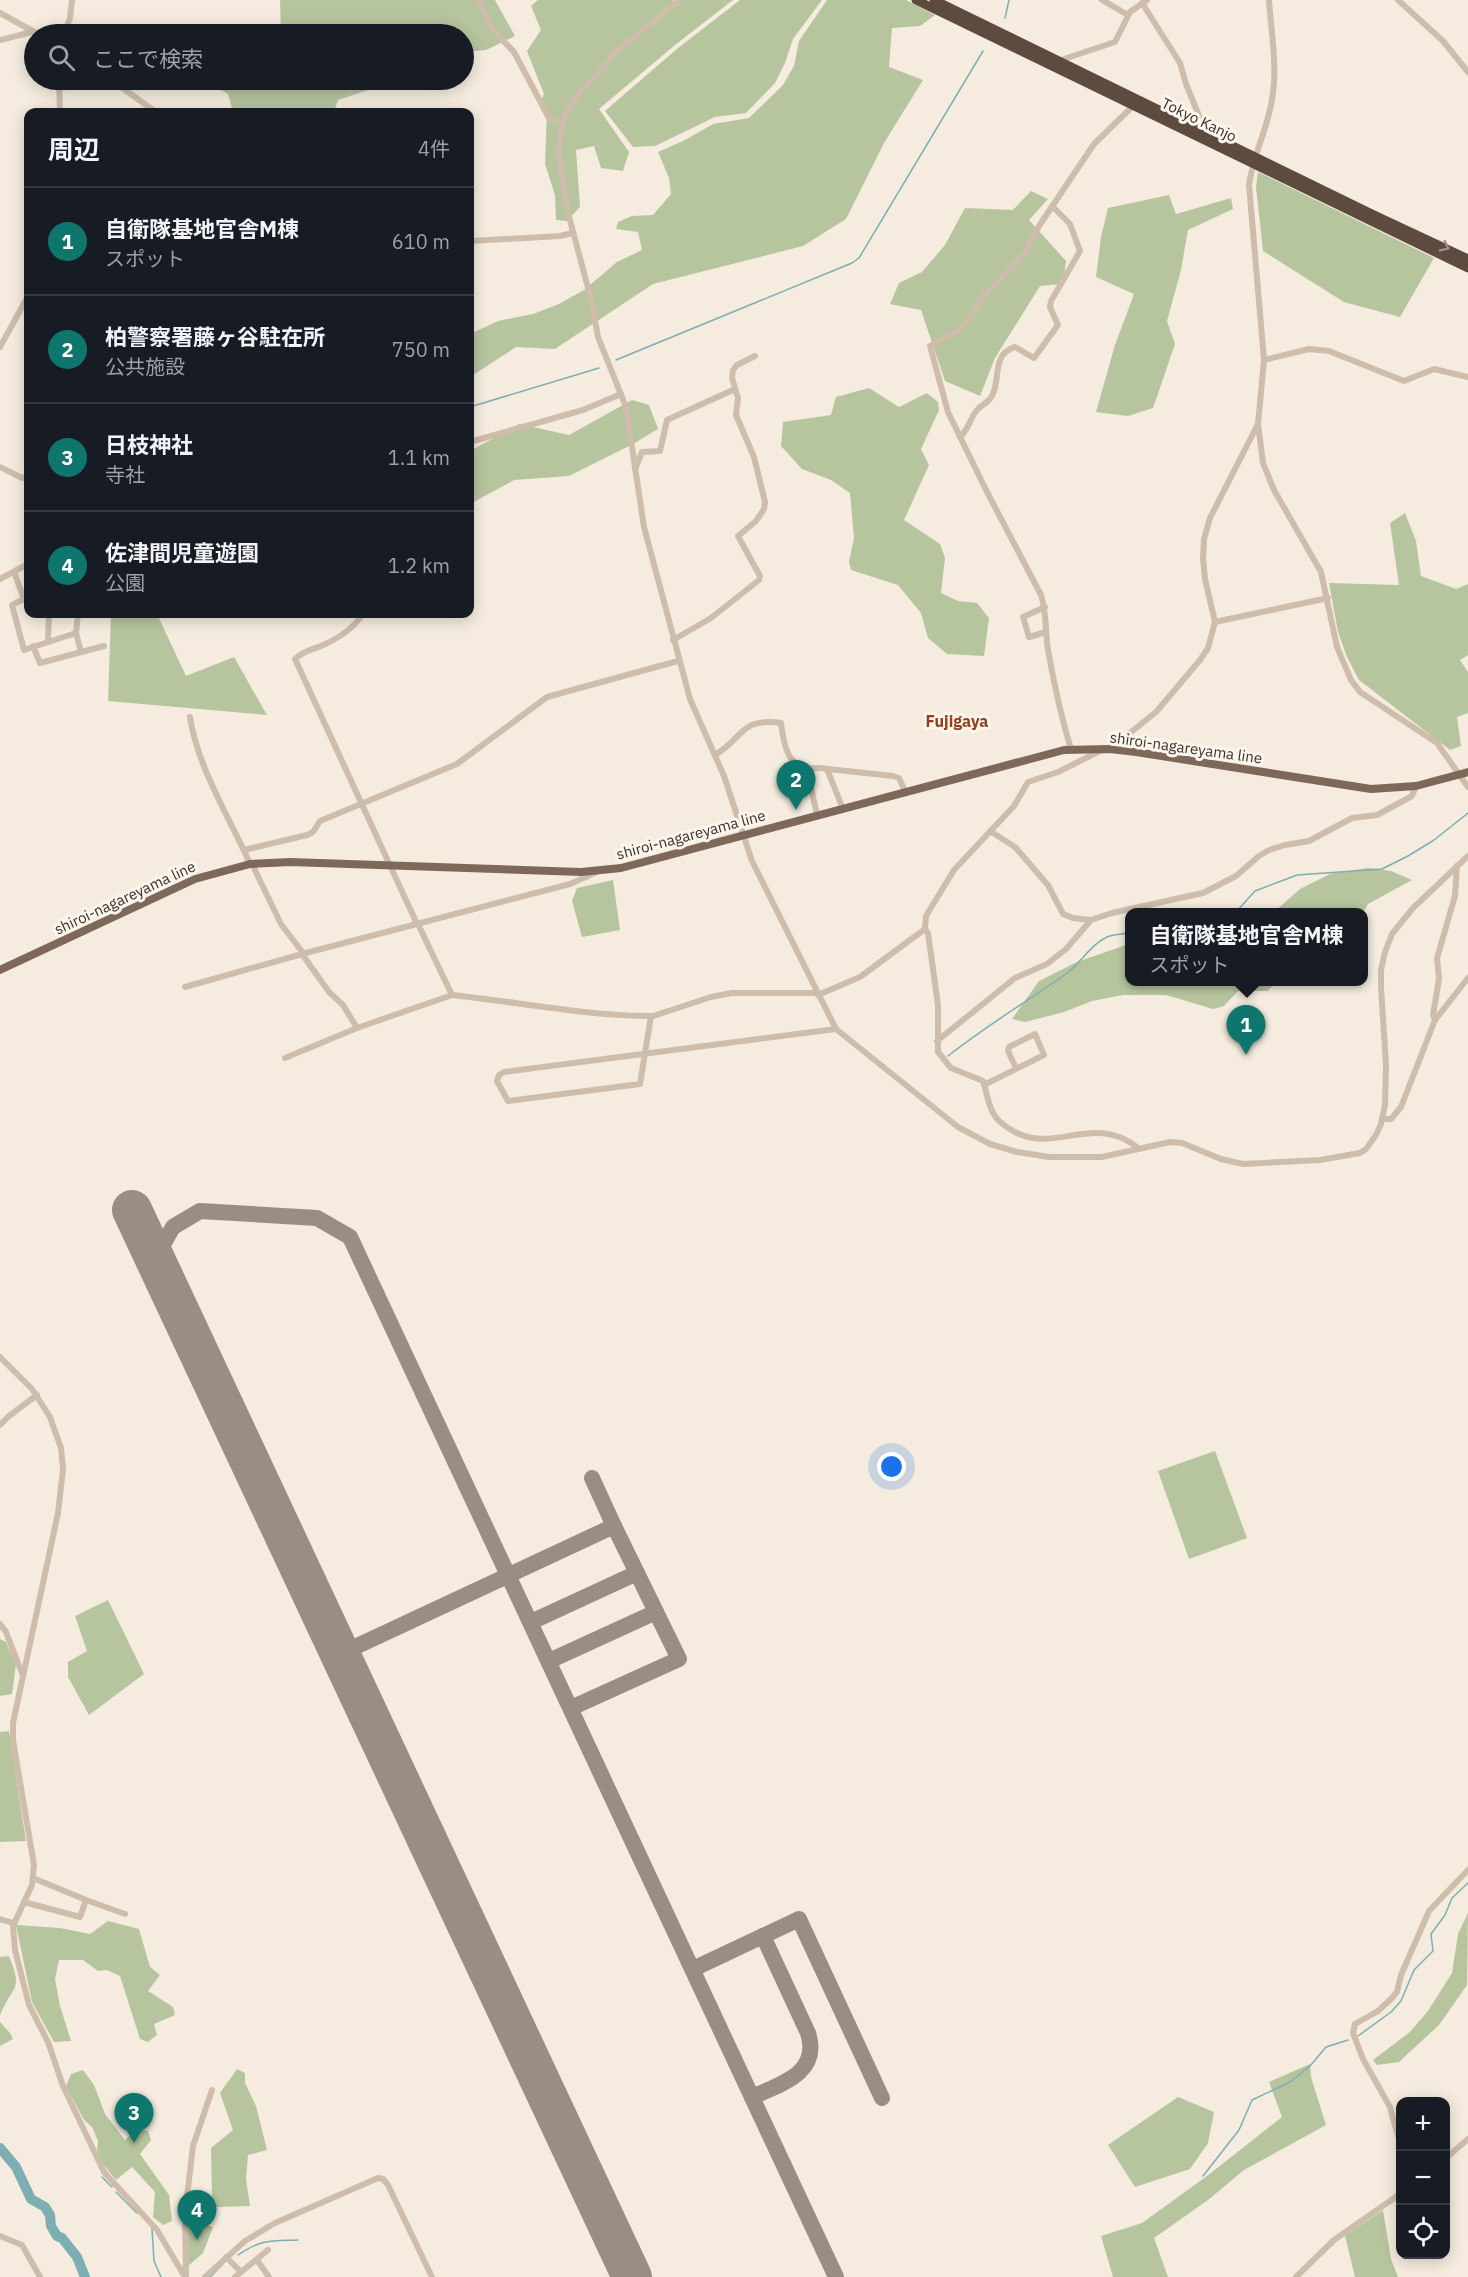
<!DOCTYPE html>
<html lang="ja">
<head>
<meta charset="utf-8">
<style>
	body { margin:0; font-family:"IBM Plex Sans","Noto Sans JP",sans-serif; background:#20242c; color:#f1f3f6 }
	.controls { position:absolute; right:18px; bottom:18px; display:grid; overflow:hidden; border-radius:12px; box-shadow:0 3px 15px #0003 }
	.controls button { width:54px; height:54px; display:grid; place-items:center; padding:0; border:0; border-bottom:2px solid #363941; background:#171b24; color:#f1f3f6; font:30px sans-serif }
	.you { position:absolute; left:892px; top:1467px; width:21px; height:21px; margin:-15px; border:4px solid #fff; border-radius:50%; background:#1a73e8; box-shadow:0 0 0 9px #1a73e833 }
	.badge { display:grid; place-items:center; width:39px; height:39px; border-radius:50%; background:#0f766e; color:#fff; font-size:20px; font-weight:700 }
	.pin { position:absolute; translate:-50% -50px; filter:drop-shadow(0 2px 3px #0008) }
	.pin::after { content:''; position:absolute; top:32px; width:21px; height:18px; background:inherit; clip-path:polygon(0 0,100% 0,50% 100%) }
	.popup { position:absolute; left:1125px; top:908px; width:243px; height:78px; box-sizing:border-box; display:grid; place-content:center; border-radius:12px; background:#171b24; filter:drop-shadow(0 2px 4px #0005); font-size:20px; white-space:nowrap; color:#9ea1a6 }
	.popup b { font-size:22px; color:#f1f3f6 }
	.popup::after { content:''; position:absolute; left:50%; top:100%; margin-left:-12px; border:12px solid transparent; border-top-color:#171b24 }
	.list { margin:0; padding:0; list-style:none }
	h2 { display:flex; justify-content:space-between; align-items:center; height:78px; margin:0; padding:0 24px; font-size:26px }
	h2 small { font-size:20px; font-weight:400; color:#9ea1a6 }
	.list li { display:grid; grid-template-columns:39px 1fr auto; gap:18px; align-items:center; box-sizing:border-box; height:108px; padding:0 24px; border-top:2px solid #363941 }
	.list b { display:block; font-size:22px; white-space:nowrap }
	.list p { margin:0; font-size:20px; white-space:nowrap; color:#9ea1a6 }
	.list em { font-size:20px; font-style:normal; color:#9ea1a6 }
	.icon { flex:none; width:33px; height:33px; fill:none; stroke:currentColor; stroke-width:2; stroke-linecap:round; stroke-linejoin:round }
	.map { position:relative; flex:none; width:1468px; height:2277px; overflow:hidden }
	.search { position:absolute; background:#171b24; box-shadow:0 3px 15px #0003; left:24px; top:24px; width:450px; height:66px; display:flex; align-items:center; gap:15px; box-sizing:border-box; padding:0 21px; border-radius:33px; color:#9ea1a6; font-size:22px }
	.panel { position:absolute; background:#171b24; box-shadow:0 3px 15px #0003; left:24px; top:108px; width:450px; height:510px; border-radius:12px }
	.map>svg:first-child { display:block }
	.green { fill:#b6c59e }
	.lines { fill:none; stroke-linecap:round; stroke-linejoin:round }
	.stream { stroke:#7caeb4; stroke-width:1.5 }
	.river { stroke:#7caeb4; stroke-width:10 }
	.taxiway { stroke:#988e84; stroke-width:16 }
	.runway { stroke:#988e84; stroke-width:40 }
	.minor { stroke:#cebdaa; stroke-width:6 }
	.major { stroke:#7e685a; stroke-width:8 }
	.highway { stroke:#5d4b40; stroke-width:9 }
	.oneway { stroke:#9c8f85 }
	.labels { text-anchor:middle; stroke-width:6; stroke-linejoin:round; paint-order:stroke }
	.street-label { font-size:15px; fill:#3b302a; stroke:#fbf6ed }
	.neighbourhood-label { font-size:16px; font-weight:bold; fill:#90401d; stroke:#fbf6ed }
</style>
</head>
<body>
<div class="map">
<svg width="1468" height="2277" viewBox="0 0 1468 2277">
	<rect width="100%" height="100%" fill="#f5ecdf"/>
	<g class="green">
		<path d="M 280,0 L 495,0 L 515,36 L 486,50 L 464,52 L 464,34 L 281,34 Z"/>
		<path d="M 538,0 L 673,0 L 677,6 L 683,0 L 733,0 L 675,45 L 599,109 L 629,152 L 623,171 L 601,168 L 594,146 L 576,150 L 580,207 L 567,221 L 556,220 L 555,195 L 545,164 L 547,109 L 540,102 L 544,94 L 527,51 L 541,30 L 531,6 Z"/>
		<path d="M 740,0 L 822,0 L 793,39 L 785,63 L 775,83 L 746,113 L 715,117 L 655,146 L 633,147 L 605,111 L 678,48 Z"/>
		<path d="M 827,0 L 906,0 L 935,15 L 920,26 L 892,28 L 889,67 L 923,80 L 884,143 L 846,219 L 803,246 L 653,284 L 555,349 L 516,347 L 470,377 L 470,334 L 498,321 L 533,314 L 559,304 L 584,290 L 617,262 L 642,250 L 638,232 L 616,229 L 618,222 L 632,216 L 653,215 L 671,194 L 669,178 L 658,152 L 685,140 L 713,124 L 749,118 L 783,85 L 794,66 L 799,41 Z"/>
		<path d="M 203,80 L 379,80 L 377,87 L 338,100 L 334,112 L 233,112 L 228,94 Z"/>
		<path d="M 1258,172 L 1434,258 L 1400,317 L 1344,302 L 1263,251 L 1256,187 Z"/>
		<path d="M 1031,191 L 1048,199 L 1029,220 L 1066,261 L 1063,284 L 1040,286 L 995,358 L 980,396 L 945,381 L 921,310 L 890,304 L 899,283 L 922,272 L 945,245 L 965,208 L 1013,210 Z"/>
		<path d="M 1169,195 L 1176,214 L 1231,198 L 1233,209 L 1188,230 L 1181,270 L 1167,321 L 1175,344 L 1153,408 L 1128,416 L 1096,412 L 1115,345 L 1134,294 L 1096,277 L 1101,237 L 1108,208 Z"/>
		<path d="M 869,388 L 899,407 L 927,393 L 938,402 L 939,410 L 921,449 L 929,465 L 904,520 L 940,544 L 945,558 L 941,593 L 958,601 L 977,603 L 989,618 L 984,656 L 947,654 L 928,638 L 921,613 L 898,585 L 851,570 L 849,562 L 854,538 L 850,493 L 831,480 L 802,469 L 781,446 L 783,422 L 831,415 L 836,397 Z"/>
		<path d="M 632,400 L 649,405 L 658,429 L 633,444 L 569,476 L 514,480 L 470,504 L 470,451 L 519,424 L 569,435 Z"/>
		<path d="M 1405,513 L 1416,541 L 1421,576 L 1456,589 L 1468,584 L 1468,655 L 1460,660 L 1468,672 L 1468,713 L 1457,717 L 1461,746 L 1450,750 L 1359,680 L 1347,657 L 1338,632 L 1329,583 L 1399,585 L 1390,523 Z"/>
		<path d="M 111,614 L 157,614 L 186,676 L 234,657 L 267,715 L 108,701 Z"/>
		<path d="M 1368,868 L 1391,871 L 1412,880 L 1368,904 L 1363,912 L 1274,912 L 1300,889 L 1330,874 Z"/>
		<path d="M 613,880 L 620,930 L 582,937 L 572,901 L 577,888 Z"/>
		<path d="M 1129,944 L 1129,982 L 1275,982 L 1268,991 L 1238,991 L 1224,1006 L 1213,1009 L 1166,995 L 1123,995 L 1092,1001 L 1064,1012 L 1025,1022 L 1012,1019 L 1039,981 L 1077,962 Z"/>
		<path d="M 1215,1451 L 1247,1538 L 1189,1559 L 1158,1471 Z"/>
		<path d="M 108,1600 L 144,1674 L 89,1715 L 68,1677 L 68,1662 L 87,1651 L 75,1616 Z"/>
		<path d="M 0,1639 L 6,1642 L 16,1664 L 12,1694 L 0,1696 Z"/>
		<path d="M 9,1731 L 26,1841 L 0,1842 L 0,1732 Z"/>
		<path d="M 1468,1913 L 1467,1985 L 1439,2025 L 1399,2062 L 1377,2065 L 1373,2060 L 1410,2032 L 1428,2011 L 1452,1973 L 1458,1934 Z"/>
		<path d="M 108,1921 L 139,1929 L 150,1967 L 160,1975 L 148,1991 L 173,2007 L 175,2015 L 154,2024 L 157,2035 L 148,2042 L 140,2039 L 120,1976 L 107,1970 L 98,1971 L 83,1960 L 59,1960 L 55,1979 L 60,2006 L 71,2041 L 54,2042 L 32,2002 L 16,1925 L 60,1928 L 90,1934 Z"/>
		<path d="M 9,1956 C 24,1993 12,1984 0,2016 L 0,1957 Z"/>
		<path d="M 0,2022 L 10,2033 L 13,2039 L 0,2046 Z"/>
		<path d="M 1310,2064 L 1311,2077 L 1326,2125 L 1244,2170 L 1208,2200 L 1154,2238 L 1168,2277 L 1113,2277 L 1101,2236 L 1142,2223 L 1207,2176 L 1282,2117 L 1269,2082 Z"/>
		<path d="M 237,2069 L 245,2073 L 245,2083 L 256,2106 L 267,2150 L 248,2155 L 246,2179 L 250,2206 L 216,2207 L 212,2201 L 211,2148 L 233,2130 L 220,2093 Z"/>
		<path d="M 83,2070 L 94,2085 L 105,2114 L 125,2140 L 138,2129 L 148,2131 L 151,2140 L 140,2154 L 169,2195 L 172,2221 L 163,2225 L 153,2217 L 155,2192 L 132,2167 L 116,2180 L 102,2163 L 97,2149 L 98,2141 L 92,2127 L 84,2120 L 66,2086 L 71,2074 Z"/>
		<path d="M 1178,2097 L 1214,2112 L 1208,2143 L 1190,2169 L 1135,2187 L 1108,2145 Z"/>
		<path d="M 1383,2210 L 1391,2259 L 1398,2277 L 1355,2277 L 1345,2236 Z"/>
		<path d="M 186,2220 L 213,2227 L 203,2253 L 187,2267 Z"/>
	</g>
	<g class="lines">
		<g class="stream">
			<path d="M 1005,18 L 1009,0"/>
			<path d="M 616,360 L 852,263 L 859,258 L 983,51"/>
			<path d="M 470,407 L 599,368"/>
			<path d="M 1236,912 L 1255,891 L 1297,875 L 1382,869 L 1408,856 L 1434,840 L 1468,813"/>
			<path d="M 948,1056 C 986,1026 1026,1002 1066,974 C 1081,963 1090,945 1107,937 C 1113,934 1122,934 1129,933"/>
			<path d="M 1358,2036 L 1391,2012 L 1401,2001 L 1414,1970 L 1433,1951 L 1431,1934 L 1445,1915 L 1452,1898 L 1468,1883"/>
			<path d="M 1203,2176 L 1239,2130 L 1252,2100 L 1290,2082 L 1310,2066 L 1326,2047 L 1348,2040"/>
			<path d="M 102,2177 L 112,2187"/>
			<path d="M 116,2192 L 137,2213"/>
			<path d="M 152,2229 L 154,2261 L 161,2277"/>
			<path d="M 238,2255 C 262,2239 270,2241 298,2240"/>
			<path d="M 210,2277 L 222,2265"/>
		</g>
		<path class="river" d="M 0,2148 L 16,2167 L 31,2199 L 45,2207 L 50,2215 L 51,2226 L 57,2236 L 62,2238 L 77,2257 L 85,2277"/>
		<g class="taxiway">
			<path d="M 160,1269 L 161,1248 L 173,1227 L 200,1211 L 317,1218 L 350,1237 L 836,2277"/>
			<path d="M 592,1478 L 614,1526"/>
			<path d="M 531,1622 L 637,1573"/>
			<path d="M 340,1654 L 614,1526 L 679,1659 L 571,1708"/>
			<path d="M 549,1661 L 656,1612"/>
			<path d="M 763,1936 L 799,1919 L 882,2098"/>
			<path d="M 693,1969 L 763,1936 L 808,2033 C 821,2073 781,2084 752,2097"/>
		</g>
		<path class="runway" d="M 132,1210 L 632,2277"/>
		<g class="minor">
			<path d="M 478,0 L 493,30 L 514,52 L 549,118 L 563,123"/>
			<path d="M 680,0 L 617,51 L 573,101 L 566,113 L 560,137 L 559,153 L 567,209 L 592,303 L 598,337 L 626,407 L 644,527 L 690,699 L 724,776 L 752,861 L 836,1029 L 958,1127 L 990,1144 L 1017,1152 L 1049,1157 L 1102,1157 L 1170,1142 L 1182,1143 L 1221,1159 L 1243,1164 L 1320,1160 L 1360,1153 L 1366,1149 L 1376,1135 L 1381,1124 L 1385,1105 L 1386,1064 L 1381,988 L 1381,970 L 1385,952 L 1392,934 L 1413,908 L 1468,856"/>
			<path d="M 1102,0 L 1128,15"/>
			<path d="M 1269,0 C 1271,33 1278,66 1272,99 C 1268,128 1253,155 1249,185 L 1264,360 L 1258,424 L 1263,463 L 1274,490 L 1321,572 L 1337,647 L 1351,680 L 1360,692 L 1437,743 L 1468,787"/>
			<path d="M 1398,0 L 1443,41 L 1468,72"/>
			<path d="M 1142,3 L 1180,63 L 1186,84 L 1202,123 L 1201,130"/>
			<path d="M 0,13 L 38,34"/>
			<path d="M 64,34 L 70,18 L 72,0"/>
			<path d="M 0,40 L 32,32"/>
			<path d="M 1058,61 L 1115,42 L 1130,12 L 1147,0"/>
			<path d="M 59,80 L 60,112"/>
			<path d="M 111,80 L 156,112"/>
			<path d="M 470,241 L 560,236 L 572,233"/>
			<path d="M 0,347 L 28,296"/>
			<path d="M 1264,360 L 1309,349 L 1329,351 L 1404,381 L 1434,369 L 1468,377"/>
			<path d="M 960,437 C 970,428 970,417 978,409 C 983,404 988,403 992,396 C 1001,380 991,354 1015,347 L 1034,358 L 1058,325 L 1050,307 L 1051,301 L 1080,251 L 1070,224 L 1052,206"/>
			<path d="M 470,442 L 583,410 L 621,394"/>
			<path d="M 0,467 L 22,478 L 28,477"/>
			<path d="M 635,469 L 642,452 L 660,451 L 667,420 L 735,389"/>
			<path d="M 14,572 L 24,599 L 12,605 L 24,650 L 76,633"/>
			<path d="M 0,579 L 28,564"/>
			<path d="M 1045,607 L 1023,617 L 1029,637 L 1046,632"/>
			<path d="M 78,614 L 76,633 L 81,652"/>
			<path d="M 363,614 C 354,628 337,639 321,646 C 311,650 303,651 295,659 L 417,924"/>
			<path d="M 1215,622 L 1328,598"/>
			<path d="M 673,640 L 711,618 L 759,580 L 760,576 L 738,536 L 756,521 L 764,509 L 765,502 L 754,457 L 736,415 L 738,398 L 732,378 L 733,370 L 737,365 L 755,356"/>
			<path d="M 48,641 L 49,614"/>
			<path d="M 33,646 L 40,663 L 104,646"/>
			<path d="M 190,717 C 198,769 229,816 250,864"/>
			<path d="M 1071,749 C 1061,717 1054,683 1048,650 C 1045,632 1047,613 1041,595 L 986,490 L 948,412 L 930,346 L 957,331 L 968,320 L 984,296 L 1026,251 L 1039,226 L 1094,144 L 1135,104"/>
			<path d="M 1110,749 L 1156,712 L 1200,660 L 1208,648 L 1215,622 L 1205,579 L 1203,558 L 1204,539 L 1210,518 L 1258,424"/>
			<path d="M 1102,750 L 1058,772 L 1028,782 L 1014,806 L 954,870 L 926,916 L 925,929 L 928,933 L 938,1005 L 938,1052 L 951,1068 L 983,1081 C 987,1092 988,1107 995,1116 C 999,1123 1007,1127 1013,1131 C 1055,1155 1094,1112 1138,1148"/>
			<path d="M 715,755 C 744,738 740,717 781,723 C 784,748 788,771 819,768 L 893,776 L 899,778 L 905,791"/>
			<path d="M 807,769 L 817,815"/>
			<path d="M 827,769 L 843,809"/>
			<path d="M 990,831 L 1015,847 L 1048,885 L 1063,914 L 1073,918 L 1091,920"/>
			<path d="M 244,850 L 307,835 L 313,832 L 320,821 L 457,764 L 547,697 L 678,661"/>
			<path d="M 252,864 L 281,924 L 303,953"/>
			<path d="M 418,924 L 452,995 C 517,1002 581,1015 647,1016 L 653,1016 L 711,997 L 732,993 L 817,993"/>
			<path d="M 302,954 L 329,992 L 343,1005 L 357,1028"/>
			<path d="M 185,987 L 302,954 L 570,884 L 599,871"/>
			<path d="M 818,995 L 860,977 L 925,929"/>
			<path d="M 651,1016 L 640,1084 L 508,1101 L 497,1081 L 499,1075 L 504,1072 L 836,1029"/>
			<path d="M 1435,1020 L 1433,1015 L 1439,979 L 1437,958 L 1455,896 L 1457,866"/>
			<path d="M 937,1041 L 1015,978 L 1047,964 L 1066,949 L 1091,920 L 1112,913 L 1203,893 L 1236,876 L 1259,856 L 1269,850 L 1285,845 L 1309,841 L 1352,818 L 1377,815 L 1412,796 L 1416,786"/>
			<path d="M 285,1058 L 357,1028 L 452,995"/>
			<path d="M 984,1085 L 1044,1055 L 1035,1034 L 1009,1047 L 1008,1051 L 1016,1068"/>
			<path d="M 1382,1119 L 1391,1119 L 1401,1107 L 1435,1020 L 1468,978"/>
			<path d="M 0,1357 L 32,1389 L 50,1417 L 61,1448 L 63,1469 L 58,1513 L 13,1723 L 13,1740 L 34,1865 L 32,1885 L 13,1926 L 15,1950 L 29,2005 L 48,2042 L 63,2086 L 104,2172 L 157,2230 L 185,2277"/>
			<path d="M 0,1425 L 9,1416 L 37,1395"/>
			<path d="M 0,1624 L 6,1632 L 22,1673"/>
			<path d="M 86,1900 L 125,1914"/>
			<path d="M 24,1902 L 80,1917 L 86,1900 L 33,1878"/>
			<path d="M 0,1919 L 13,1923"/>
			<path d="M 1400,2143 L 1390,2107 L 1363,2059 L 1353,2033 L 1355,2024 L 1378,2011 L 1392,1998 L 1397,1992 L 1401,1975 L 1429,1911 L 1468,1870"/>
			<path d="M 1446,2158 L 1468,2139"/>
			<path d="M 0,2236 L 22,2245 L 40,2277"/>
			<path d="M 226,2257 L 240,2271"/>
			<path d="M 257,2260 L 269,2277"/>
			<path d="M 186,2276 L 185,2213 L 193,2146 L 212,2090"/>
			<path d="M 205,2277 L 245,2241 L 275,2223 L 378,2178 L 383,2179 L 388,2185 L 432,2277"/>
			<path d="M 235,2277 L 268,2250"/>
			<path d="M 1296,2277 L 1334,2240 L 1400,2194"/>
		</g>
		<path class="major" d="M 0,970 L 195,879 L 250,864 L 290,862 L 581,872 L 621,868 L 1064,750 L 1110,749 L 1136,752 L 1371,789 L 1416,786 L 1468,772"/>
		<g class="highway">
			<path d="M 916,0 L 1468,268"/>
			<path d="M 934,0 L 1374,215 L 1468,259"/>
		</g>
	</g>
	<defs><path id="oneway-chevron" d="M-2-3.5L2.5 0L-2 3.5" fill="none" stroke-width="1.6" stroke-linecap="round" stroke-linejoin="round" transform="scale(1.5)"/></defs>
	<use class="oneway" href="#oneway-chevron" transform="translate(1445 247) rotate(26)"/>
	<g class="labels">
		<g class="street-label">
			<text transform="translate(1199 120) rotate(26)" y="5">Tokyo Kanjo</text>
			<text transform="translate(1186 748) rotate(8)" y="5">shiroi-nagareyama line</text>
			<text transform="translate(691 835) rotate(-15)" y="5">shiroi-nagareyama line</text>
			<text transform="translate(125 898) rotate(-25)" y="5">shiroi-nagareyama line</text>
		</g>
		<g class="neighbourhood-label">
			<text x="957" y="727">Fujigaya</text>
		</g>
	</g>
</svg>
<div class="controls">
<button>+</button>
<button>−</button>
<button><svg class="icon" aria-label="locate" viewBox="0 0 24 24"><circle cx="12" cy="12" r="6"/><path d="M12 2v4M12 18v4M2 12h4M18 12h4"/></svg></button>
</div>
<div class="you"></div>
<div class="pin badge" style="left:1246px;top:1055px">1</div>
<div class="popup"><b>自衛隊基地官舎M棟</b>スポット</div>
<div class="pin badge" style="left:796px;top:810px">2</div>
<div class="pin badge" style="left:134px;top:2143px">3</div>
<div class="pin badge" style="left:197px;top:2240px">4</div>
<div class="search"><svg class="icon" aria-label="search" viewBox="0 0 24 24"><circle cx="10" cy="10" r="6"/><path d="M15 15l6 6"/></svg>ここで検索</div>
<section class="panel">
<h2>周辺<small>4件</small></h2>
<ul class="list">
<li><span class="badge">1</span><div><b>自衛隊基地官舎M棟</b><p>スポット</p></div><em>610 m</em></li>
<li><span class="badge">2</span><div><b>柏警察署藤ヶ谷駐在所</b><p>公共施設</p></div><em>750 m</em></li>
<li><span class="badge">3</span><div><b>日枝神社</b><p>寺社</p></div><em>1.1 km</em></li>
<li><span class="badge">4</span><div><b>佐津間児童遊園</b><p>公園</p></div><em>1.2 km</em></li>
</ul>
</section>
</div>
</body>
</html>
